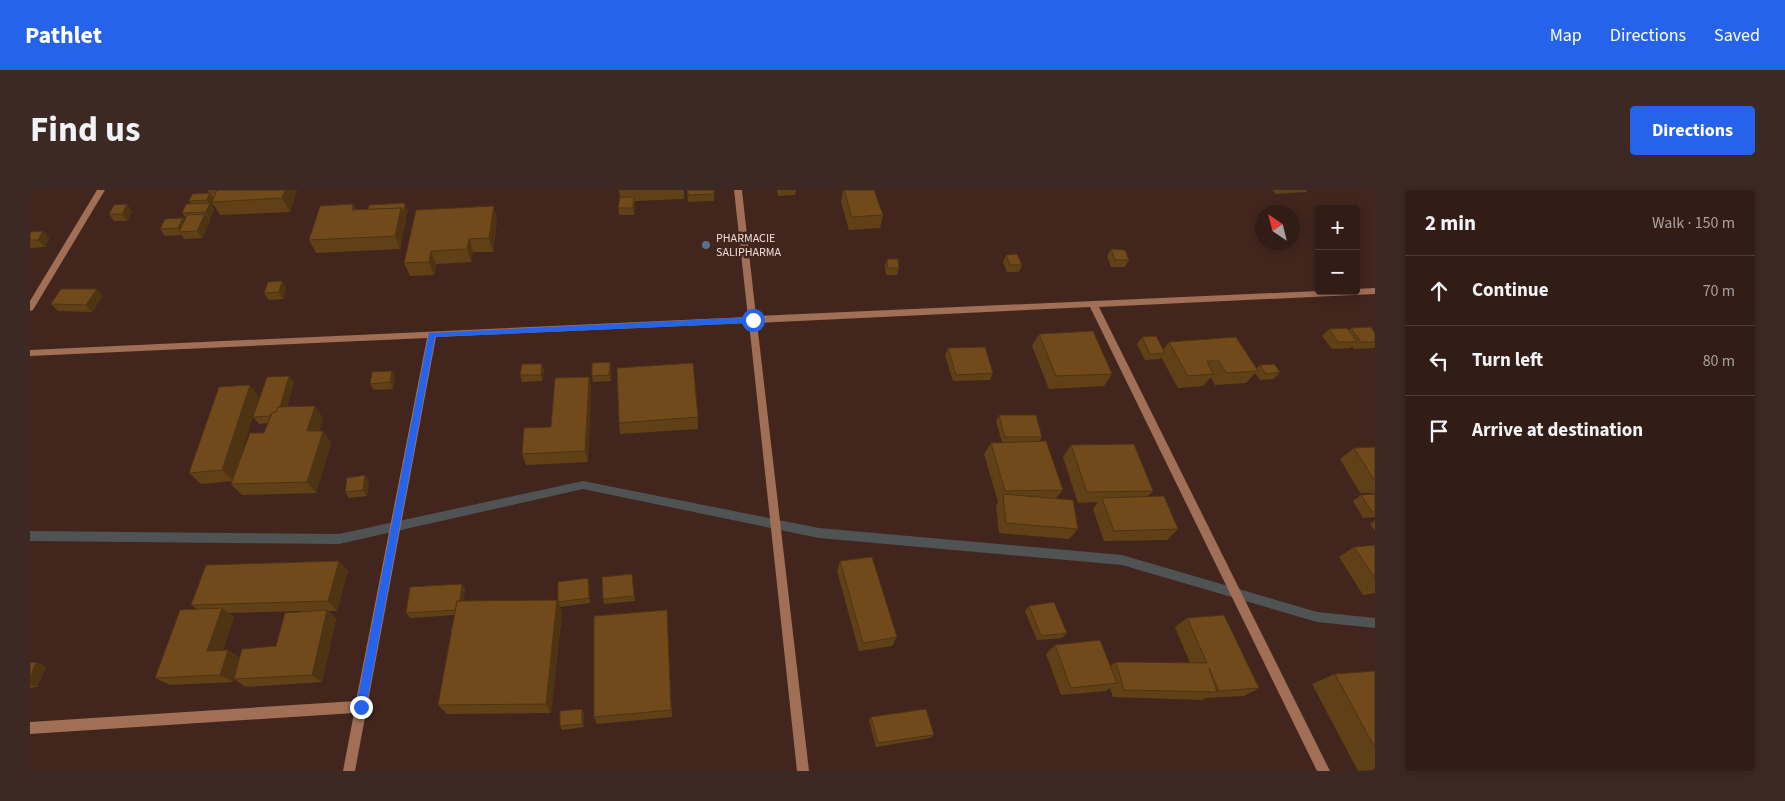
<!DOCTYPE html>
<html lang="en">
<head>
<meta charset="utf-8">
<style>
	body { margin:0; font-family:"Source Sans 3",sans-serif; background:#3d2923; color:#f1f3f6 }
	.controls { position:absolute; right:15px; top:15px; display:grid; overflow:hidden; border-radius:5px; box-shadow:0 2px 12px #0003 }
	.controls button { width:45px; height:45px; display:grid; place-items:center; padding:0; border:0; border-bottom:1px solid #4d3a35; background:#321c16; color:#f1f3f6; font:25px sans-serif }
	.compass { position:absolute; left:1225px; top:15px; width:45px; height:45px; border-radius:50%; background:#321c16; box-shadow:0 2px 12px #0003; rotate:325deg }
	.stop { position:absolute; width:15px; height:15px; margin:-11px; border:4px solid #2563eb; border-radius:50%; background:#fff }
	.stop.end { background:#2563eb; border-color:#fff; box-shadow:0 1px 5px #0008 }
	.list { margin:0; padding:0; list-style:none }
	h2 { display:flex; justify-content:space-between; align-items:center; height:65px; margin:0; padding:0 20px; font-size:21px }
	h2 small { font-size:16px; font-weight:400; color:#a8a1a1 }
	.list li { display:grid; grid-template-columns:32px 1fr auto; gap:15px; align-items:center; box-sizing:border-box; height:70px; padding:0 20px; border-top:1px solid #4d3a35 }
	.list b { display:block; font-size:19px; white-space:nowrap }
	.list em { font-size:16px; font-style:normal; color:#a8a1a1 }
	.icon { flex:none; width:28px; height:28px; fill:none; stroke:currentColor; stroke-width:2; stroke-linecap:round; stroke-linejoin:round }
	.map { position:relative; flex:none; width:1345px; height:581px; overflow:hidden; border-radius:5px }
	header { display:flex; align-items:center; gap:30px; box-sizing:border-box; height:70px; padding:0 25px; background:#2563eb; color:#fff }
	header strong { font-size:24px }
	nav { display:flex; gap:28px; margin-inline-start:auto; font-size:18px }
	.intro { display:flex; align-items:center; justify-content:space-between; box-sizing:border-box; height:120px; padding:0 30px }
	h1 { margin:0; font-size:35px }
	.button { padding:12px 22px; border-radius:5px; background:#2563eb; color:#fff; font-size:18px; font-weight:700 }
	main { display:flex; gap:30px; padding:0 30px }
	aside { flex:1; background:#321c16; border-radius:5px; box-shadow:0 2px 12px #0003 }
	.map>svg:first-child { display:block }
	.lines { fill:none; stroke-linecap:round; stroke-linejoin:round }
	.stream { fill:#4f5353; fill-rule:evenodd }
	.street { fill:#a06f56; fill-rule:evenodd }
	.wall { fill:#604017; fill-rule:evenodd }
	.shaded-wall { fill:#4e3413 }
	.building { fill:#704a1b; stroke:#4e3413 }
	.route { fill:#2563eb }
	.service-dot { fill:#5c6f8a; stroke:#42261d; stroke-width:2 }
	.labels { text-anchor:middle; stroke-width:5; stroke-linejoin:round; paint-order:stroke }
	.far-poi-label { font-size:12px; fill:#f0ddd7; stroke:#42261d; text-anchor:start }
</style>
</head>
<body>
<header>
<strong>Pathlet</strong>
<nav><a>Map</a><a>Directions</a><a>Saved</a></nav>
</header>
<div class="intro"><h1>Find us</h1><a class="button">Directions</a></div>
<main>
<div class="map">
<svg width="1345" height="581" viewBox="0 0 1345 581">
	<rect width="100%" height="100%" fill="#42261d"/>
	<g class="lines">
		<path class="stream" d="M 553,291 L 789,338 L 1092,365 L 1287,422 L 1345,428 L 1345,438 L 1287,432 L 1092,375 L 789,348 L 553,299 L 309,354 L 0,351 L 0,341 L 309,344 Z"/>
		<g class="street">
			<path d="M 67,0 L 75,0 L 3,120 L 0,121 L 0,111 Z"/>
			<path d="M 704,0 L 712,0 L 726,126 L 1289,101 L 1326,101 L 1326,99 L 1345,98 L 1345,104 L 1069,117 L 1300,581 L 1287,581 L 1060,117 L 727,133 L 779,581 L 767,581 L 719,133 L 406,147 L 325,581 L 313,581 L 324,523 L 0,544 L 0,532 L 326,511 L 397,148 L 0,166 L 0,160 L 718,127 Z"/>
		</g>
	</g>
	<g class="wall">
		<path d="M 177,0 L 267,0 L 260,22 L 190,25 L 183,14 L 182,16 L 184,20 L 180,29 L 178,29 L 180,31 L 172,48 L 154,49 L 152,45 L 135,46 L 130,39 L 153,28 L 154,31 L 156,28 L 152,23 L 161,14 L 159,11 L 179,3 Z"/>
		<path d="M 589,0 L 654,0 L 654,9 L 605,11 L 604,25 L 589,25 L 588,18 L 590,8 Z"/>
		<path d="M 657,0 L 684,0 L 684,11 L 658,12 Z"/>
		<path d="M 747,0 L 766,0 L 765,5 L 748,6 Z"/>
		<path d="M 813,0 L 844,0 L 853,25 L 850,38 L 819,40 L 811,12 Z"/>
		<path d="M 1242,0 L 1277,0 L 1276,2 L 1246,4 Z"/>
		<path d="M 323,14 L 326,20 L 378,20 L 375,29 L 376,31 L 370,59 L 286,63 L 279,50 Z"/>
		<path d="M 102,21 L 97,31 L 84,31 L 79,24 Z"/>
		<path d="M 467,30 L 463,62 L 443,62 L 441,72 L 406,74 L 404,85 L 380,86 L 374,73 Z"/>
		<path d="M 13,41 L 19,48 L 15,57 L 0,58 L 0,42 Z"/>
		<path d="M 1081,59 L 1099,70 L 1095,77 L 1081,77 L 1077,66 Z"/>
		<path d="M 976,65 L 992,75 L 989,82 L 977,82 L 973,72 Z"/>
		<path d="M 857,69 L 869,78 L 867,85 L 856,85 L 855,76 Z"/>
		<path d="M 252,91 L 256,98 L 253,109 L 239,110 L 234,103 Z"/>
		<path d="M 73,106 L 62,122 L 28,121 L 21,114 Z"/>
		<path d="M 1321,138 L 1345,143 L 1345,157 L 1344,158 L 1324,159 L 1322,156 L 1320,158 L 1302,159 L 1292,146 L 1299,139 L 1319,140 Z"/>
		<path d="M 1009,144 L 1082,184 L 1074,196 L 1019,199 L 1002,156 Z"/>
		<path d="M 1112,147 L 1133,160 L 1139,152 L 1226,179 L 1230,175 L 1250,182 L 1244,189 L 1230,190 L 1225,183 L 1216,193 L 1185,195 L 1181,187 L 1173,196 L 1148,198 L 1131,167 L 1130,169 L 1115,170 L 1107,154 Z"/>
		<path d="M 918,158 L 963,183 L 960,190 L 923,191 L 915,165 Z"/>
		<path d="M 580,172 L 581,178 L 581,191 L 563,192 L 562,186 Z"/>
		<path d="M 514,180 L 512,191 L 492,192 L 490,185 Z"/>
		<path d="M 362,181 L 365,187 L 363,199 L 344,200 L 340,194 Z"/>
		<path d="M 259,186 L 264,192 L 257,217 L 293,228 L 289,241 L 293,241 L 301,253 L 286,303 L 212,305 L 201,294 L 202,291 L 171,294 L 159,283 L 229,207 L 207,277 L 234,243 L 238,233 L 229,234 L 223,227 Z"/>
		<path d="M 559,187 L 561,199 L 558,272 L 496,275 L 492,264 L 521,237 Z"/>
		<path d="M 969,225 L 1012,247 L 1009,252 L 1033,300 L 1026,308 L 1048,339 L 1039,349 L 969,343 L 966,315 L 968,312 L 954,264 L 961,253 L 972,252 L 966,231 Z"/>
		<path d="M 668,227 L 668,239 L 590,244 L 589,233 Z"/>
		<path d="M 1041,255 L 1123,301 L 1117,307 L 1148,339 L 1137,350 L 1074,351 L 1063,319 L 1068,312 L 1048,313 L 1033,267 Z"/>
		<path d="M 1345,257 L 1345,303 L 1330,303 L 1310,269 L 1324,258 Z"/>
		<path d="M 335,285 L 339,291 L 337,306 L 319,308 L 315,302 Z"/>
		<path d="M 1345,304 L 1345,327 L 1333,328 L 1323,311 L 1331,305 Z"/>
		<path d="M 1345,330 L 1345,341 L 1340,334 Z"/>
		<path d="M 1345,355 L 1345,403 L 1333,405 L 1309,367 L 1324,357 Z"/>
		<path d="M 810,371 L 867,447 L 862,456 L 829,461 L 807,381 Z"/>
		<path d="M 318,381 L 307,421 L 298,421 L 306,429 L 292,492 L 216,497 L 204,489 L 203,492 L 140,495 L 125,488 L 167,419 L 161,415 ZM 271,421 L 246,456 L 210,468 L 198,460 L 193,460 L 204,427 L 199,423 Z"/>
		<path d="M 602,384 L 605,411 L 574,414 L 573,409 Z"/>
		<path d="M 559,393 L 560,413 L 530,417 L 528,412 Z"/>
		<path d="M 432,394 L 435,399 L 433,411 L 527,410 L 532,422 L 521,523 L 417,524 L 408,515 L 425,425 L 380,428 L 376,423 Z"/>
		<path d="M 999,416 L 1037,443 L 1032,448 L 1007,450 L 995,421 Z"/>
		<path d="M 1157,428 L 1229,498 L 1214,506 L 1175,508 L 1173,510 L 1083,507 L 1080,498 L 1076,501 L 1031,505 L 1016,464 L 1025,455 L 1080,476 L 1086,472 L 1160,473 L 1145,437 Z"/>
		<path d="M 637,429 L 642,527 L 567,534 L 564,527 Z"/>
		<path d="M 6,472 L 16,477 L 7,497 L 0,498 L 0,473 Z"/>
		<path d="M 1345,481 L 1345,580 L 1328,581 L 1282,494 L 1305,484 Z"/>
		<path d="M 554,523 L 554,537 L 532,540 L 530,536 Z"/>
		<path d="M 841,527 L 904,545 L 900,548 L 846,557 L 839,530 Z"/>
	</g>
	<g class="shaded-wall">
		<path d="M 255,0 L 267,0 L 260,22 L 252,8 Z"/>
		<path d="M 180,3 L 185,10 L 182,12 L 183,14 L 182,16 L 184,20 L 180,29 L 176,22 L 179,13 L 177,10 Z"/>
		<path d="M 604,7 L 605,15 L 604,25 L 603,18 Z"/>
		<path d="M 375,13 L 378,20 L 376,29 L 373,22 Z"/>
		<path d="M 97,14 L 102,21 L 97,31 L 92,24 Z"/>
		<path d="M 323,14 L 329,28 L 322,20 Z"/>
		<path d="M 464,16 L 467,30 L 463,62 L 459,48 Z"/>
		<path d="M 371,18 L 376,31 L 370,59 L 365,46 Z"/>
		<path d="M 175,24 L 180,31 L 172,48 L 167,41 Z"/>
		<path d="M 153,28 L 157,35 L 150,42 L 148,38 Z"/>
		<path d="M 13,41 L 19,48 L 15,57 L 8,50 Z"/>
		<path d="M 439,49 L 443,62 L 441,72 L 437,59 Z"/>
		<path d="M 401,61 L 406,74 L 404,85 L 399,72 Z"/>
		<path d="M 252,91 L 256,98 L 253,109 L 249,102 Z"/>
		<path d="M 67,99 L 73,106 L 62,122 L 56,115 Z"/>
		<path d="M 580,172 L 581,178 L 581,191 L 579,185 Z"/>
		<path d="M 512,174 L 514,180 L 512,191 L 511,185 Z"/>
		<path d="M 362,181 L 365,187 L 363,199 L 360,192 Z"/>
		<path d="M 259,186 L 264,192 L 252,232 L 247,226 Z"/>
		<path d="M 559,187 L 561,199 L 558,272 L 555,261 Z"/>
		<path d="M 220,195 L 229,207 L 203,291 L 192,280 Z"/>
		<path d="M 285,216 L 293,228 L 286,253 L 277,241 Z"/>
		<path d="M 293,241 L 301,253 L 286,303 L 277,292 Z"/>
		<path d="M 335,285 L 339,291 L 337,306 L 333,300 Z"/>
		<path d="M 309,371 L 318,381 L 307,421 L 298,411 Z"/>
		<path d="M 558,388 L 559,393 L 560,413 L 559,408 Z"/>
		<path d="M 432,394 L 435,399 L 432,425 L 429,420 Z"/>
		<path d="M 527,410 L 532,422 L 521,523 L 516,514 Z"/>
		<path d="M 192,418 L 204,427 L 190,469 L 177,461 Z"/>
		<path d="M 297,420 L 306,429 L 292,492 L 282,485 Z"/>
		<path d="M 198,460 L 210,468 L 203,492 L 190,485 Z"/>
		<path d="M 6,472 L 16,477 L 7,497 L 0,494 L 0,488 Z"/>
		<path d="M 552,519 L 554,523 L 554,537 L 552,534 Z"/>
	</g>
	<g class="building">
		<path d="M 187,0 L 255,0 L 252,8 L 182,12 Z"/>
		<path d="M 658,0 L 684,0 L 684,4 L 658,5 Z"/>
		<path d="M 814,0 L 844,0 L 853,25 L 822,27 Z"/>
		<path d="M 180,3 L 177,10 L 159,11 L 162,4 Z"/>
		<path d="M 590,7 L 604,7 L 603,18 L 588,18 Z"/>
		<path d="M 180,13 L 176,22 L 152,23 L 156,14 Z"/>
		<path d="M 375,13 L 373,22 L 371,18 L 338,20 L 339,15 Z"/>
		<path d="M 97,14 L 92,24 L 79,24 L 84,15 Z"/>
		<path d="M 323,14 L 322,20 L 371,18 L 365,46 L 279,50 L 290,16 Z"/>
		<path d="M 464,16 L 459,48 L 439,49 L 437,59 L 401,61 L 399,72 L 374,73 L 386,20 Z"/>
		<path d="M 175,24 L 167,41 L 149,42 L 157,25 Z"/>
		<path d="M 153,28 L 148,38 L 130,39 L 135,29 Z"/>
		<path d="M 13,41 L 8,50 L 0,50 L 0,42 Z"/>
		<path d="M 1081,59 L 1095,60 L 1099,70 L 1085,70 Z"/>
		<path d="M 987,64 L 992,75 L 980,75 L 976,65 Z"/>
		<path d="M 857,69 L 868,69 L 869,78 L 858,78 Z"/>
		<path d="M 252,91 L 249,102 L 234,103 L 238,92 Z"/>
		<path d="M 31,99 L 67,99 L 56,115 L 21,114 Z"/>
		<path d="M 1341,137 L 1345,143 L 1345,152 L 1331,152 L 1321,138 Z"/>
		<path d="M 1317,138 L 1327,152 L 1308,152 L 1299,139 Z"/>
		<path d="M 1063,141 L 1082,184 L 1026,186 L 1009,144 Z"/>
		<path d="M 1126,146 L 1135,163 L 1120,164 L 1112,147 Z"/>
		<path d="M 1206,147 L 1228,181 L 1196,183 L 1189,171 L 1177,171 L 1183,184 L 1158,186 L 1139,152 Z"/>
		<path d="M 955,157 L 963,183 L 926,185 L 918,158 Z"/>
		<path d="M 580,172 L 579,185 L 562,186 L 562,173 Z"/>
		<path d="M 663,173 L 668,227 L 589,233 L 587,178 Z"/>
		<path d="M 492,174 L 512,174 L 511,185 L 490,185 Z"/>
		<path d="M 1244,174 L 1250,182 L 1236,184 L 1230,175 Z"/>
		<path d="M 362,181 L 360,192 L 340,194 L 342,182 Z"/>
		<path d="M 259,186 L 250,217 L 248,217 L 246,222 L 242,223 L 240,226 L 223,227 L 237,187 Z"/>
		<path d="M 559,187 L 555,261 L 492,264 L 494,238 L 521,237 L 525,188 Z"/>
		<path d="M 220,195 L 192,280 L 159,283 L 189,197 Z"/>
		<path d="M 285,216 L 277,241 L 293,241 L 277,292 L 201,294 L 220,243 L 234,243 L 242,223 L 246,222 L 248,217 Z"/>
		<path d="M 969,225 L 1006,225 L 1012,247 L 975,247 Z"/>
		<path d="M 1016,251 L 1033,300 L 975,301 L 961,253 Z"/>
		<path d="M 1104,254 L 1123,301 L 1057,302 L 1041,255 Z"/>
		<path d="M 1345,257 L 1345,291 L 1324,258 Z"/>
		<path d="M 335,285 L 333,300 L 315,302 L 317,288 Z"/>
		<path d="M 973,304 L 1043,310 L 1048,339 L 976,333 Z"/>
		<path d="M 1345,304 L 1345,322 L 1342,322 L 1331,305 Z"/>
		<path d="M 1134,306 L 1148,339 L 1084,341 L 1072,308 Z"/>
		<path d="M 1345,355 L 1345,388 L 1324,357 Z"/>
		<path d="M 842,367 L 867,447 L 833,453 L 810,371 Z"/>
		<path d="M 309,371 L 298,411 L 161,415 L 176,375 Z"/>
		<path d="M 602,384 L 604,406 L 573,409 L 572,387 Z"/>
		<path d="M 558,388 L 559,408 L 528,412 L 528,392 Z"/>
		<path d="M 432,394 L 430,411 L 427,411 L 426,420 L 376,423 L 380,397 Z"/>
		<path d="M 527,410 L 516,514 L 408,515 L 427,411 Z"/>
		<path d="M 1024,412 L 1037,443 L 1011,446 L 999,416 Z"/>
		<path d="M 192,418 L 177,461 L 198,460 L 190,485 L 125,488 L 150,420 Z"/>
		<path d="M 297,420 L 282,485 L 204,489 L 212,459 L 246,456 L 255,423 Z"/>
		<path d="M 637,420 L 641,520 L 564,527 L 564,426 Z"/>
		<path d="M 1194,425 L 1229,498 L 1189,501 L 1179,478 L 1187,502 L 1094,500 L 1086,472 L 1177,473 L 1157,428 Z"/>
		<path d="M 1070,450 L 1087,493 L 1041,498 L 1025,455 Z"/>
		<path d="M 6,472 L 0,488 L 0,473 Z"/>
		<path d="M 1345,481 L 1345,558 L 1305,484 Z"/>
		<path d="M 552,519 L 552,534 L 530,536 L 530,521 Z"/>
		<path d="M 896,519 L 904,545 L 848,553 L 841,527 Z"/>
	</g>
	<path class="route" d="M 723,127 L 726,130 L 723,133 L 405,147 L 336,517 L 335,521 L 328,521 L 326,517 L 399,143 Z"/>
	<circle class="service-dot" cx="676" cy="55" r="5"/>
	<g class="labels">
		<g class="far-poi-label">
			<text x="686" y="52">PHARMACIE<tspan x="686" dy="14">SALIPHARMA</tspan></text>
		</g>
	</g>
</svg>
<div class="controls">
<button>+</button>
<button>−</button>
</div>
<svg class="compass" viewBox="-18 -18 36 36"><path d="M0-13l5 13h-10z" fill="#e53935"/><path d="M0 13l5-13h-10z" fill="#a8a1a1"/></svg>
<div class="stop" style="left:723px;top:130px"></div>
<div class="stop end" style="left:331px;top:517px"></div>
</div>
<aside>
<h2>2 min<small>Walk · 150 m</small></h2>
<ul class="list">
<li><svg class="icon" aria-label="ahead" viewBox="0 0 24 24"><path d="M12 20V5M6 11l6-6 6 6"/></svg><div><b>Continue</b></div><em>70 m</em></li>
<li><svg class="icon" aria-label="left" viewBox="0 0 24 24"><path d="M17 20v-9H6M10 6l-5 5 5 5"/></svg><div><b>Turn left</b></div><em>80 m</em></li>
<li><svg class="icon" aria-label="arrive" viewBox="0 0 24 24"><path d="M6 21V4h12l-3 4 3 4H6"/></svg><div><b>Arrive at destination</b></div></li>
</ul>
</aside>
</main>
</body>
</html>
